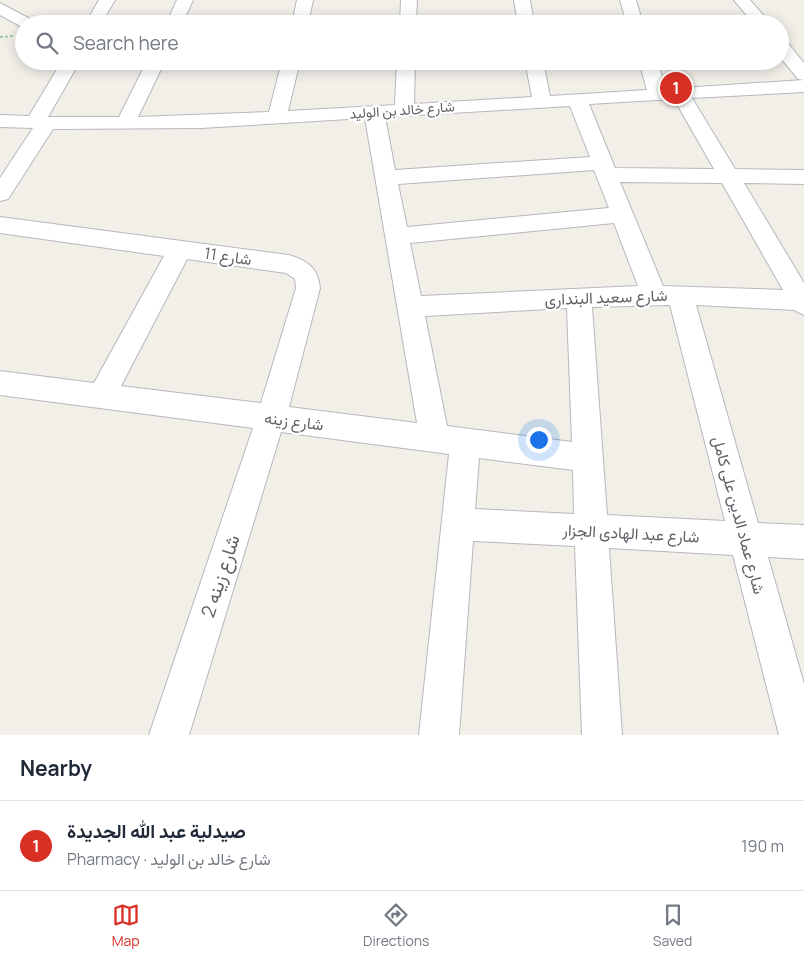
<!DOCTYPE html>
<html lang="en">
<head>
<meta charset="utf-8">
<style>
	body { margin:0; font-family:Manrope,Vazirmatn,sans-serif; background:#f2f2f3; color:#1f2937 }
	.you { position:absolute; left:538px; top:439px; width:18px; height:18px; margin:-12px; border:4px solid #fff; border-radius:50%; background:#1a73e8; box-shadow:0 0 0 8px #1a73e833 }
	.badge { display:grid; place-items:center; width:32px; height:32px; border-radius:50%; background:#d93025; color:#fff; font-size:16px; font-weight:700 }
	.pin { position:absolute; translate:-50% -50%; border:2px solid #fff; box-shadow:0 1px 5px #0006 }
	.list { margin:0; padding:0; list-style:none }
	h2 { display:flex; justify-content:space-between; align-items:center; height:65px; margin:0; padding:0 20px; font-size:21px }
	h2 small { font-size:16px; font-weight:400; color:#747a83 }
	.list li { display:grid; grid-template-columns:32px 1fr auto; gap:15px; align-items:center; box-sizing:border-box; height:90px; padding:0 20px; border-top:1px solid #e0e1e3 }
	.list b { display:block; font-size:19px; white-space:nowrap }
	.list p { margin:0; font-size:16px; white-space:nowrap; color:#747a83 }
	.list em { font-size:16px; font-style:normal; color:#747a83 }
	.icon { flex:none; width:28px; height:28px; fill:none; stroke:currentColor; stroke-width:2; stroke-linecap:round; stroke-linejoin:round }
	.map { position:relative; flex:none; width:804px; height:735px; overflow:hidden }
	.search { position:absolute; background:#fff; box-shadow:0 2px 12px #0003; left:15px; right:15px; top:15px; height:55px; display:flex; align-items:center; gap:12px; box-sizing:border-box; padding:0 18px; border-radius:28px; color:#747a83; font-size:19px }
	.sheet { height:155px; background:#fff }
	nav { display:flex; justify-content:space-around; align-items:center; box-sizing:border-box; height:70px; border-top:1px solid #e0e1e3; background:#fff; font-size:14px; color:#747a83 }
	nav a { display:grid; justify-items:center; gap:2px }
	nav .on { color:#d93025 }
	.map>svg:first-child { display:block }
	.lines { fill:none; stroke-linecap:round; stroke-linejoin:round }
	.minor-casing { stroke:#b5b8bc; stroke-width:2 }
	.path { stroke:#9cc7a9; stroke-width:2; stroke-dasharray:3 2; stroke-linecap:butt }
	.minor { fill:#fff; fill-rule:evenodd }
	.labels { text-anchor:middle; stroke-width:4.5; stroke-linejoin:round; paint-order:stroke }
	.far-street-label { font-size:14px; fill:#5f6368; stroke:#fff }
	.street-label { font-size:16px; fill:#5f6368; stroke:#fff }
	.near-street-label { font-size:19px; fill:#5f6368; stroke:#fff }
</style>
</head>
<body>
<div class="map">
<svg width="804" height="735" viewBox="0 0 804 735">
	<rect width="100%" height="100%" fill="#f1efe8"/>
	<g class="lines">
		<g class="minor-casing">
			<g id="minor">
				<path d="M 99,0 L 115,0 L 101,24 L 85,24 Z"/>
				<path d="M 177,0 L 193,0 L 182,24 L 166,24 Z"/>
				<path d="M 297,0 L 313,0 L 308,24 L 292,24 Z"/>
				<path d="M 401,0 L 417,0 L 416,24 L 400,24 Z"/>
				<path d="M 514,0 L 530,0 L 534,24 L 518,24 Z"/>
				<path d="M 620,0 L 636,0 L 643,24 L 627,24 Z"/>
				<path d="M 734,0 L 750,0 L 771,24 L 754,24 Z"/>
				<path d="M 0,3 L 34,21 L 36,24 L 24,24 L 22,27 L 0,15 Z"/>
				<path d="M 780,40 L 786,41 L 804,63 L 804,80 L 798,79 L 780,57 Z"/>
				<path d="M 62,61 L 80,61 L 48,117 L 119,117 L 147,61 L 165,61 L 138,117 L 269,112 L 282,61 L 300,61 L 288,111 L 395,105 L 397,61 L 415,61 L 414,104 L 532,97 L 525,61 L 543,61 L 550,96 L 647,90 L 639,61 L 657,61 L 666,89 L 804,80 L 804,92 L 692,98 L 735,169 L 804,170 L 804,184 L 744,183 L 804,283 L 804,315 L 794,310 L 696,305 L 758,523 L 804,525 L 804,559 L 768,557 L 804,684 L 804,735 L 779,735 L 733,555 L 609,548 L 622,735 L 582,735 L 575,546 L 473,541 L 459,735 L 419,735 L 449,454 L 281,432 L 189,735 L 149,735 L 253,428 L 0,395 L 0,371 L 94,383 L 164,256 L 0,233 L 0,217 L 289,255 C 308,261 318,268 320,288 L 289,407 L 417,423 L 365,118 L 201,128 L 53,129 L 8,199 L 0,201 L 0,178 L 33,128 L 0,127 L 0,115 L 29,116 ZM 674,99 L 714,169 L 615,168 L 589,104 ZM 570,106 L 590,157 L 395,170 L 385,117 ZM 594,170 L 609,208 L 407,227 L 398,184 ZM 620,182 L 722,183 L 783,290 L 663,286 ZM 614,223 L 638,286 L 421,296 L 410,243 ZM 187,259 L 286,273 L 295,279 L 296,288 L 261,403 L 121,386 ZM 670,305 L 725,521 L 607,515 L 592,307 ZM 567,308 L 572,442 L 447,426 L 425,316 ZM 479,458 L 573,470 L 574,514 L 475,509 Z"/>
			</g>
		</g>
		<path class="path" d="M 0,37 L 14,36"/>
		<use href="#minor" class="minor"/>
	</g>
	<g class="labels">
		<g class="far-street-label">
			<text transform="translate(402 110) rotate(-4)" y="5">شارع خالد بن الوليد</text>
		</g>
		<g class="street-label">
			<text transform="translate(228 256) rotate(8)" y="6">شارع 11</text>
			<text transform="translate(606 297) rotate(-2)" y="6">شارع سعيد البندارى</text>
			<text transform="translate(294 421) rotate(7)" y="6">شارع زينه</text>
			<text transform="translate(739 515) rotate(75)" y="6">شارع عماد الدين على كامل</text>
			<text transform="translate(631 533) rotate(3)" y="6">شارع عبد الهادى الجزار</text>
		</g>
		<g class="near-street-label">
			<text transform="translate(220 576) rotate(-72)" y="7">شارع زينه 2</text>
		</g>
	</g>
</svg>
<div class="you"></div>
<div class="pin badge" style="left:676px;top:88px">1</div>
<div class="search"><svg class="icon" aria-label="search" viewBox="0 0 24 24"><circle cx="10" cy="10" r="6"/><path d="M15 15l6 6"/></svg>Search here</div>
</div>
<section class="sheet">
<h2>Nearby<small></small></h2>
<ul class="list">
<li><span class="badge">1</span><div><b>صيدلية عبد الله الجديدة</b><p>Pharmacy · شارع خالد بن الوليد</p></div><em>190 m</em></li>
</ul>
</section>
<nav>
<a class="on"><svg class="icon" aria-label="map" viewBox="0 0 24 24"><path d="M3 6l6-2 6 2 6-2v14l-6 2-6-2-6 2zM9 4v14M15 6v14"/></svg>Map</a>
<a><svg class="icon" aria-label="directions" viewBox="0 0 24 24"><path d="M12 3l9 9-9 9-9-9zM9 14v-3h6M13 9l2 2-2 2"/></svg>Directions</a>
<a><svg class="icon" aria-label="saved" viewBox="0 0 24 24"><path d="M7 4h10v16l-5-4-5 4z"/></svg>Saved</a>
</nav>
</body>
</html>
